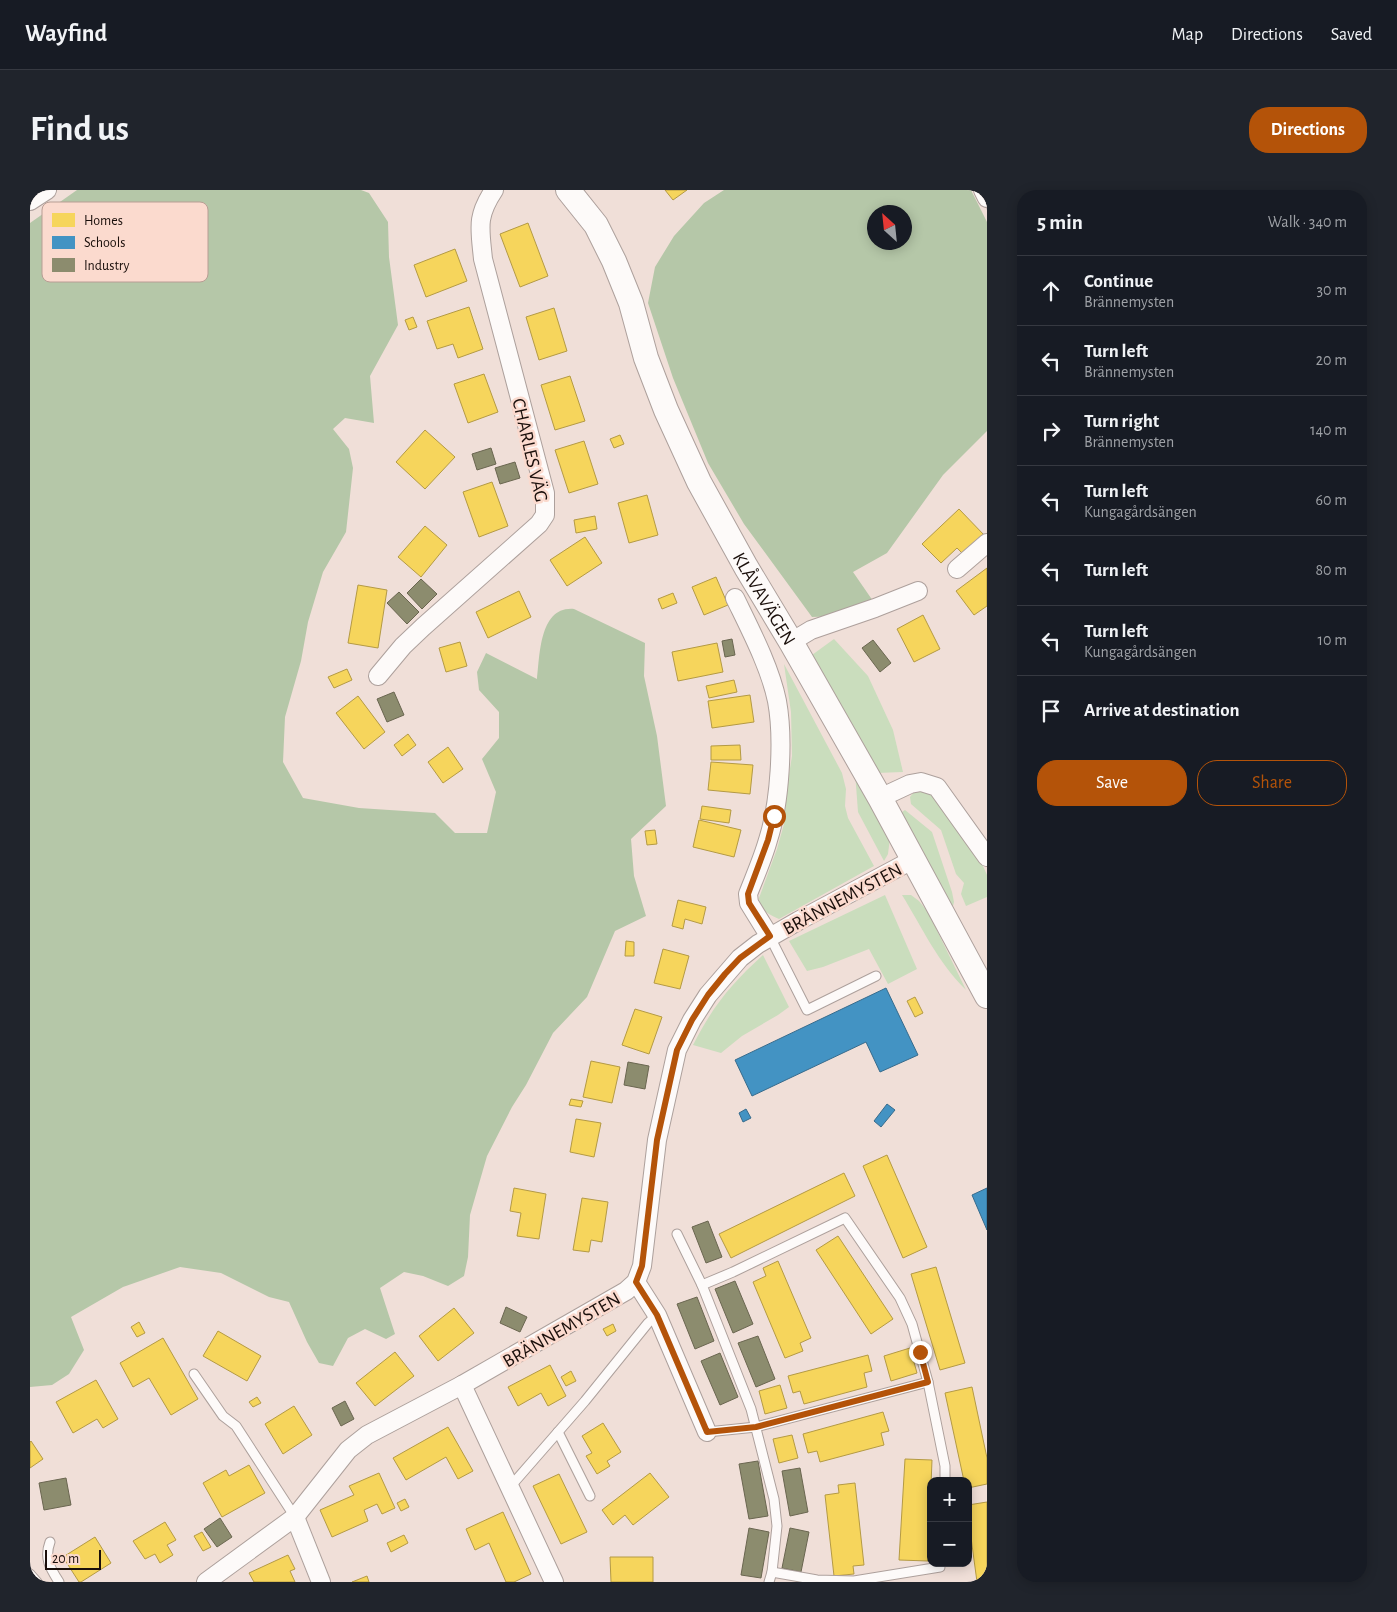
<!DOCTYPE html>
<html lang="en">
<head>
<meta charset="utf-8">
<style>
	body { margin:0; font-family:"Alegreya Sans",sans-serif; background:#20242c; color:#f1f3f6 }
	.controls { position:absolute; right:15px; bottom:15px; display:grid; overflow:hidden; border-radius:10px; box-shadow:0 2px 12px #0003 }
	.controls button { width:45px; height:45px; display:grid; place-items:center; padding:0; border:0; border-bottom:1px solid #363941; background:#171b24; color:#f1f3f6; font:25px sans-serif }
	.compass { position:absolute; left:837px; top:15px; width:45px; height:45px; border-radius:50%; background:#171b24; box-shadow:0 2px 12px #0003; rotate:333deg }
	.scale { position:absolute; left:15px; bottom:12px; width:56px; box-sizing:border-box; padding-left:5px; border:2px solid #1a0f0b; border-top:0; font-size:14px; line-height:18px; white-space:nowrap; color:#1a0f0b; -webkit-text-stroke:4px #fbdace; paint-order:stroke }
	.stop { position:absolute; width:15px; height:15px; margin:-11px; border:4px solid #b45309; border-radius:50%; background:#fff }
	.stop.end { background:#b45309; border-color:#fff; box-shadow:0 1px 5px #0008 }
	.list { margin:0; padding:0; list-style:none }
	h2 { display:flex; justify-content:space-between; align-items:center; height:65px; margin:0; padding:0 20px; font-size:21px }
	h2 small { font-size:16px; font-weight:400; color:#9ea1a6 }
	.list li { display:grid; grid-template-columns:32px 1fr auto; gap:15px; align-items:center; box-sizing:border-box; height:70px; padding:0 20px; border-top:1px solid #363941 }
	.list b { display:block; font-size:19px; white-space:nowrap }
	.list p { margin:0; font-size:16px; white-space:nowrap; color:#9ea1a6 }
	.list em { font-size:16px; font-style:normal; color:#9ea1a6 }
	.actions { display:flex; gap:10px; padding:15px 20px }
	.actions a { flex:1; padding:11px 0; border:1px solid #b45309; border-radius:20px; text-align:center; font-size:18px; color:#b45309 }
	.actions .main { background:#b45309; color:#fff }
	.icon { flex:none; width:28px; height:28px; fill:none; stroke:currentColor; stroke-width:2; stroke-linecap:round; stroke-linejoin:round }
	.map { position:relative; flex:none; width:957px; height:1392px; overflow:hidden; border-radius:20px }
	header { display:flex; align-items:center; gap:30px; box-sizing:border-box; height:70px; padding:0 25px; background:#171b24; border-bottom:1px solid #363941 }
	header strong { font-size:24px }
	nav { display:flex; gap:28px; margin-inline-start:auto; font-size:18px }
	.intro { display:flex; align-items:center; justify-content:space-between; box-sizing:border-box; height:120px; padding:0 30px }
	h1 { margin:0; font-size:35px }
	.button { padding:12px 22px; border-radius:20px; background:#b45309; color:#fff; font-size:18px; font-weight:700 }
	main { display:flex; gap:30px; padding:0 30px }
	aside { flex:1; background:#171b24; border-radius:20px; box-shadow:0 2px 12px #0003 }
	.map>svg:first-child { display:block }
	.green { fill:#caddbd }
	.forest { fill:#b5c7a8; fill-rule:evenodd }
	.homes { fill:#f6d55c; stroke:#b49a44 }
	.schools { fill:#4393c3; stroke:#376b8c }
	.industry { fill:#8c8c6e; stroke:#6a6650 }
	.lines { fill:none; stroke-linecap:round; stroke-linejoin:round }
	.lane-casing { stroke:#ada09c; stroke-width:11 }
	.street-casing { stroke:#ada09c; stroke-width:20 }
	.secondary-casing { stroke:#ada09c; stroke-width:26 }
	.lane { stroke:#fdfaf9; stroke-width:9 }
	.street { stroke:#fdfaf9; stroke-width:18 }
	.secondary { stroke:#fdfaf9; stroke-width:24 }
	.route { stroke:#b45309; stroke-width:6 }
	.labels { text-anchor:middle; stroke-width:5; stroke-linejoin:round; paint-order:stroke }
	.street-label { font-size:19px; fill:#1a0f0b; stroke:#fbdace }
	.key { fill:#fbdace; stroke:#b89d94; stroke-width:1 }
	.key-label { font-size:14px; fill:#1a0f0b }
</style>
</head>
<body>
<header>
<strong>Wayfind</strong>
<nav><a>Map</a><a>Directions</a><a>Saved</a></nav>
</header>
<div class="intro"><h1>Find us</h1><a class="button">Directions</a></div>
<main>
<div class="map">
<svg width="957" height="1392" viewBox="0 0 957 1392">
	<rect width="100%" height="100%" fill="#f0dfd8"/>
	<g class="green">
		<path d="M 804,449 L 838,486 L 863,540 L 873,582 L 846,583 L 782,465 Z"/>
		<path d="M 754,474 L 812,583 L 816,599 L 815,616 L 818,628 L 844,676 L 749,729 C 738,724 730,720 729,708 L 747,659 L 754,634 L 757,597 L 762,566 L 761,522 Z"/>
		<path d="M 825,582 L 860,648 L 858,664 L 854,671 L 828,622 Z"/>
		<path d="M 884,602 L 896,602 L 905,605 L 953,676 L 957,685 L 957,707 L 936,716 L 931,704 L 934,693 L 926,684 L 911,640 L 881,614 L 880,607 Z"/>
		<path d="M 875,620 L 902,642 L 922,702 L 924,712 L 923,716 L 918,719 L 915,702 L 872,626 L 872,622 Z"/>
		<path d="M 855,705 L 887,779 L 858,794 L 839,759 L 793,777 L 777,781 L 759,751 Z"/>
		<path d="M 872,705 L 881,705 L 889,711 L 898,722 L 936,800 C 907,771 893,739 872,705 Z"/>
		<path d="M 733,765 L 759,817 L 748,825 L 712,846 L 691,863 L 663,855 C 683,816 701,794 733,765 Z"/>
	</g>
	<g class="forest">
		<path d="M 47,0 L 331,0 L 339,3 L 358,32 L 359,67 L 368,135 L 340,186 L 344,233 L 315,228 L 303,239 L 319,259 L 323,278 L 316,342 L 293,382 L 278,432 L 271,471 L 255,527 L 253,572 L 273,608 L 329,618 L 405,623 L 425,643 L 457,643 L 466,602 L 452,569 L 469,548 L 469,522 L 449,500 L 447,482 L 456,463 L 507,489 C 510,466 509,416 544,419 L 615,453 L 614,486 L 627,546 L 636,616 L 601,649 L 604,686 L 616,726 L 585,741 L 557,807 L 523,843 L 496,895 L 482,917 L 457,966 L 440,1025 L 438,1067 L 434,1086 L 418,1096 L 393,1086 L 374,1082 L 350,1098 L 365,1144 L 356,1149 L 335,1139 L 318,1148 L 303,1176 L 289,1173 L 277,1152 L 259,1112 L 239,1107 L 191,1083 L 150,1077 L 93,1097 L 41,1127 L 54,1160 L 39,1184 L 22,1195 L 0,1197 L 0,33 Z"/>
		<path d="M 694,0 L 941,0 L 957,32 L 957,241 L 913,285 L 857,363 L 823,382 L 843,411 L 809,426 L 782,427 L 714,334 L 678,273 L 643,188 L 618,113 L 625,77 L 644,46 L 674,13 ZM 844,22 L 874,22 L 874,52 L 844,52 Z"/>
	</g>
	<g class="homes">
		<path d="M 635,0 L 657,0 L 643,10 Z"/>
		<path d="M 498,33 L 518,86 L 490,97 L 470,44 Z"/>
		<path d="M 425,59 L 437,91 L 396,107 L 384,75 Z"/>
		<path d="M 439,117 L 453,159 L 428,168 L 423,154 L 407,159 L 397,131 Z"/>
		<path d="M 524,118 L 537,161 L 509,170 L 496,127 Z"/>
		<path d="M 383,127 L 387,137 L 379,140 L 375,130 Z"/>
		<path d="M 454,184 L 468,222 L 438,233 L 424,194 Z"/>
		<path d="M 540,186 L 555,231 L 525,240 L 511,195 Z"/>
		<path d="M 395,240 L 425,267 L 395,299 L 366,272 Z"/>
		<path d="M 590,245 L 594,254 L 584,258 L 580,249 Z"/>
		<path d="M 554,251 L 568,294 L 539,303 L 525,260 Z"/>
		<path d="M 462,292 L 478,336 L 449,347 L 433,302 Z"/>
		<path d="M 617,305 L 628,345 L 599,353 L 588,313 Z"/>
		<path d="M 929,319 L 955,346 L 934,365 L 927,358 L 911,373 L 892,354 Z"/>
		<path d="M 565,326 L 567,339 L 546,343 L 544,330 Z"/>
		<path d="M 395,336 L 417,355 L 391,387 L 368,367 Z"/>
		<path d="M 555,347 L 572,373 L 537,396 L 520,370 Z"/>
		<path d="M 957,378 L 957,416 L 944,425 L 926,401 Z"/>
		<path d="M 686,387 L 698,415 L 674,425 L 662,397 Z"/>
		<path d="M 328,395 L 357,400 L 348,458 L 318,453 Z"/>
		<path d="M 489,401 L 501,427 L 458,448 L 446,422 Z"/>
		<path d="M 643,403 L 647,413 L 632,419 L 628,409 Z"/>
		<path d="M 893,425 L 910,459 L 884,472 L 867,439 Z"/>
		<path d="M 430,452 L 437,476 L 416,482 L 409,458 Z"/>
		<path d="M 687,453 L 693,482 L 648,491 L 642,462 Z"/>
		<path d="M 317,479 L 322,490 L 304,498 L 298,487 Z"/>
		<path d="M 704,490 L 707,502 L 679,508 L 676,496 Z"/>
		<path d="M 720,505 L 724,532 L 682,538 L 678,511 Z"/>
		<path d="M 328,506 L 355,542 L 334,559 L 306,523 Z"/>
		<path d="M 378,544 L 386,555 L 372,566 L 364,555 Z"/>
		<path d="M 710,555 L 711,570 L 681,570 L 681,556 Z"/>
		<path d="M 418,557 L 433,579 L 413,593 L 398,572 Z"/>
		<path d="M 681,572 L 723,575 L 720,604 L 678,600 Z"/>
		<path d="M 672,616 L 701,620 L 699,633 L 670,629 Z"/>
		<path d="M 669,630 L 711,640 L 704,667 L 663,657 Z"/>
		<path d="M 625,640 L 627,654 L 617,655 L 615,641 Z"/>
		<path d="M 648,710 L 676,717 L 672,734 L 655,729 L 653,739 L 642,736 Z"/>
		<path d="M 596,751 L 604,752 L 604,766 L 595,766 Z"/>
		<path d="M 633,759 L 659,766 L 650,799 L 624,793 Z"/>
		<path d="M 885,807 L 893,823 L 885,827 L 877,811 Z"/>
		<path d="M 605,819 L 632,827 L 619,864 L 592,855 Z"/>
		<path d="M 561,871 L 590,877 L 582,913 L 553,907 Z"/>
		<path d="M 541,909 L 553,911 L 551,917 L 539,915 Z"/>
		<path d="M 546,929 L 571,933 L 564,967 L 540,962 Z"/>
		<path d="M 857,965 L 897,1057 L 873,1068 L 833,976 Z"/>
		<path d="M 814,983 L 825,1006 L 701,1068 L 689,1044 Z"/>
		<path d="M 484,998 L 516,1004 L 509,1049 L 487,1046 L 491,1023 L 480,1021 Z"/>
		<path d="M 552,1008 L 578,1012 L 572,1052 L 561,1050 L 559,1062 L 543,1060 Z"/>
		<path d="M 808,1046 L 863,1129 L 841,1144 L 786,1060 Z"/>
		<path d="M 748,1071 L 781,1148 L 770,1153 L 773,1161 L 755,1168 L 723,1092 L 736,1086 L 733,1078 Z"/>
		<path d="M 906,1077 L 935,1173 L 910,1180 L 881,1084 Z"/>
		<path d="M 424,1118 L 444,1143 L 408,1171 L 389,1146 Z"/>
		<path d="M 109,1132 L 115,1143 L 107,1147 L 101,1137 Z"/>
		<path d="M 583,1134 L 586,1141 L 577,1146 L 573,1139 Z"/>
		<path d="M 188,1141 L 231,1166 L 217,1191 L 173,1166 Z"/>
		<path d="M 133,1148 L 168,1209 L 141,1225 L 119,1188 L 103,1197 L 90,1173 Z"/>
		<path d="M 880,1158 L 887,1183 L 861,1191 L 854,1166 Z"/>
		<path d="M 365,1162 L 384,1186 L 345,1216 L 326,1193 Z"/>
		<path d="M 838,1165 L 842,1181 L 834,1183 L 837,1197 L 774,1214 L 770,1201 L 763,1203 L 758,1186 Z"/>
		<path d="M 520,1175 L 536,1206 L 518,1216 L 511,1203 L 488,1216 L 478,1197 Z"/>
		<path d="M 541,1181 L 546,1191 L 536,1196 L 531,1187 Z"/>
		<path d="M 66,1190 L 88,1229 L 73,1238 L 67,1229 L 43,1243 L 26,1212 Z"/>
		<path d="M 750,1195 L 757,1218 L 735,1224 L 729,1201 Z"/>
		<path d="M 942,1197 L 957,1268 L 957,1294 L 938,1298 L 938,1291 L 934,1291 L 915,1203 Z"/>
		<path d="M 227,1207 L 231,1213 L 223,1217 L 219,1212 Z"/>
		<path d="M 264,1216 L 282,1245 L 253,1264 L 235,1234 Z"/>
		<path d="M 853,1222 L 859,1241 L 851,1243 L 854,1255 L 790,1272 L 787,1261 L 778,1263 L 773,1244 Z"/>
		<path d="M 573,1233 L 591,1262 L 577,1271 L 580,1276 L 567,1284 L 556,1266 L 562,1263 L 552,1246 Z"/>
		<path d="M 418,1237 L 443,1281 L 428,1289 L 416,1267 L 376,1290 L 363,1268 Z"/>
		<path d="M 762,1245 L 768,1268 L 749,1273 L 743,1249 Z"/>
		<path d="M 1,1251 L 13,1269 L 0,1278 L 0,1252 Z"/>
		<path d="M 875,1269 L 902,1270 L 898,1371 L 869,1370 Z"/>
		<path d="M 219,1275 L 235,1303 L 192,1327 L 173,1293 L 196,1280 L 199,1286 Z"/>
		<path d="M 349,1283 L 365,1318 L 352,1324 L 347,1314 L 334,1320 L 338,1331 L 302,1347 L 290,1320 L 324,1305 L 319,1296 Z"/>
		<path d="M 620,1283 L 639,1307 L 603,1335 L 595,1325 L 583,1335 L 572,1320 Z"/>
		<path d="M 529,1284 L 557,1342 L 531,1354 L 503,1296 Z"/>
		<path d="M 825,1293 L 834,1375 L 823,1376 L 824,1384 L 804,1386 L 795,1305 L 809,1303 L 808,1295 Z"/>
		<path d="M 375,1309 L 379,1317 L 371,1321 L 367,1313 Z"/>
		<path d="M 957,1312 L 957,1392 L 947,1392 L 938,1325 L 938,1315 Z"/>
		<path d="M 473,1322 L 501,1384 L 484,1392 L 476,1392 L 459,1353 L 445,1360 L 436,1339 Z"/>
		<path d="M 135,1332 L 146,1350 L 137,1355 L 143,1365 L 130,1373 L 125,1364 L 115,1369 L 103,1351 Z"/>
		<path d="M 172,1342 L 181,1357 L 173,1361 L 164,1346 Z"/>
		<path d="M 374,1345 L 378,1353 L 361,1362 L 357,1353 Z"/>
		<path d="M 65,1347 L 81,1373 L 51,1392 L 49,1392 L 33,1367 Z"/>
		<path d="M 258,1365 L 265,1379 L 260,1381 L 265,1392 L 224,1392 L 219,1383 Z"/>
		<path d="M 580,1367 L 623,1367 L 623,1392 L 581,1392 Z"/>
		<path d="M 337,1386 L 339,1392 L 322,1392 Z"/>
	</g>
	<g class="schools">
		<path d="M 856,798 L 888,865 L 850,882 L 836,852 L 722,906 L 705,870 Z"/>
		<path d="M 857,914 L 865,920 L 851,937 L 844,931 Z"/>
		<path d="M 716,919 L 721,928 L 713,932 L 709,923 Z"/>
		<path d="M 957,998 L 957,1040 L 942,1005 Z"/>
	</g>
	<g class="industry">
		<path d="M 461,258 L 466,274 L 447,280 L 442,264 Z"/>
		<path d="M 485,272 L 490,288 L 470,294 L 465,278 Z"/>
		<path d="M 391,389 L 407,404 L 392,419 L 377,403 Z"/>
		<path d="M 369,402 L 389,422 L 377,434 L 357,413 Z"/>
		<path d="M 702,449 L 705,465 L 695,467 L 692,451 Z"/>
		<path d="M 843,450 L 861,473 L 850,482 L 832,458 Z"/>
		<path d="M 364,502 L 374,525 L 357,532 L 347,509 Z"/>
		<path d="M 598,872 L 619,876 L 615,899 L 594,895 Z"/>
		<path d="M 678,1031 L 692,1067 L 676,1073 L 662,1037 Z"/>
		<path d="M 705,1091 L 723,1134 L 703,1143 L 685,1099 Z"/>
		<path d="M 667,1107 L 684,1151 L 665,1159 L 647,1114 Z"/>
		<path d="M 476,1117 L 497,1127 L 490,1142 L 470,1133 Z"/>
		<path d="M 728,1146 L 745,1189 L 726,1197 L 708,1153 Z"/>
		<path d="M 690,1163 L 708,1207 L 690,1215 L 671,1171 Z"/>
		<path d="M 315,1211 L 324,1229 L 311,1236 L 302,1218 Z"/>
		<path d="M 728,1271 L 738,1326 L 719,1329 L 709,1274 Z"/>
		<path d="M 770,1278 L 778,1322 L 760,1326 L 752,1281 Z"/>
		<path d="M 36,1288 L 41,1315 L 14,1320 L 9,1293 Z"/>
		<path d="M 190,1328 L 202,1347 L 187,1357 L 174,1339 Z"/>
		<path d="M 719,1338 L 739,1342 L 731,1388 L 711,1385 Z"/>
		<path d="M 760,1338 L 779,1342 L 771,1382 L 752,1378 Z"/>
	</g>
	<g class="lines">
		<g class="lane-casing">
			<g id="lane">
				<path d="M 740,747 L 777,820 L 846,786"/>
				<path d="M 647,1044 L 672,1095 L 721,1219 L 744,1309 L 747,1336 L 742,1382 L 739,1392"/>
				<path d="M 672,1095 L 703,1082 L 815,1028 L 870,1108 L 882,1134 L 898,1192 L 915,1276 L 915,1291"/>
				<path d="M 164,1184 L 193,1226 L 206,1236 L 265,1327"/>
				<path d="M 528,1242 L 560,1306"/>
				<path d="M 677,1242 L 726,1237 L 898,1192"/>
				<path d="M 480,1297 L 555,1211 L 618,1133 L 627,1125"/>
				<path d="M 20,1352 C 14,1368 20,1378 29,1392"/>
				<path d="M 742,1382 L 787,1390 L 824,1391 L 910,1377 L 910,1373"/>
				<path d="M 0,1384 L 7,1392"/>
			</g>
		</g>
		<g class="street-casing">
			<g id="street">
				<path d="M 953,0 L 957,8"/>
				<path d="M 0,11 L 17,0"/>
				<path d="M 927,379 L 957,353"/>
				<path d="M 705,408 C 720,439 740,477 747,511 C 754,549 750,613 738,650 C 733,668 725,686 718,704 L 719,713 L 740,747"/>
				<path d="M 761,452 L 781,440 L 845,418 L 888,401"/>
				<path d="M 348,486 L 373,456 L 393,437 L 509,334 L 515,325 L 515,303 L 453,69 C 450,38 446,27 464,0"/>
				<path d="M 850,608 L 880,594 L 891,592 L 907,597 L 957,667"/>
				<path d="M 606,1092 L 627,1125 L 677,1242"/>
				<path d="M 432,1195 L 524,1392"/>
				<path d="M 265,1327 L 291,1392"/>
				<path d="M 176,1392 L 265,1327 L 318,1260 L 337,1245 L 432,1195 L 596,1101 L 606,1092 L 612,1076 L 627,950 L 647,860 L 662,830 L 678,805 L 710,768 L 728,754 L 768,731 L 884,669"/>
			</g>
		</g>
		<g class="secondary-casing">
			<g id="secondary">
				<path id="s1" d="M 538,0 L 566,35 L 584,71 L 601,113 L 616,168 L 636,220 L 669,292 L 716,377 L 761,452 L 850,608 L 957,806"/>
			</g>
		</g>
		<use href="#lane" class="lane"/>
		<use href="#street" class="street"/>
		<use href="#secondary" class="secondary"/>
	</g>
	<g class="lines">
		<path class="route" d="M 744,626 L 738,650 L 718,704 L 719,713 L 740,746 L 710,768 L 695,784 L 678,805 L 662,830 L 647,860 L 627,950 L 612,1076 L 606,1092 L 627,1125 L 677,1242 L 726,1237 L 898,1192 L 890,1162"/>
	</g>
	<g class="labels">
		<g class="street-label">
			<text transform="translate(501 260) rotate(77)" y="7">CHARLES VÄG</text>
			<text dy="7" stroke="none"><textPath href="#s1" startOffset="456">KLÅVAVÄGEN</textPath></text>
			<text transform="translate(812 708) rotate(-28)" y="7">BRÄNNEMYSTEN</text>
			<text transform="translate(531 1139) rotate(-30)" y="7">BRÄNNEMYSTEN</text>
		</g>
	</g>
	<rect x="12" y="12" width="166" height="80" rx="8" class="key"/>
	<rect x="22" y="23" width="23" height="14" fill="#f6d55c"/>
	<rect x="22" y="46" width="23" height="13" fill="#4393c3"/>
	<rect x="22" y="68" width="23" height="14" fill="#8c8c6e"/>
	<g class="key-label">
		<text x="54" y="35">Homes</text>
		<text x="54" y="57">Schools</text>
		<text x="54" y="80">Industry</text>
	</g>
</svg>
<div class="controls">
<button>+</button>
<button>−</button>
</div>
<svg class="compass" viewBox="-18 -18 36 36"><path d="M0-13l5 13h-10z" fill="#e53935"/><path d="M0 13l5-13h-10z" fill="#9ea1a6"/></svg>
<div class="scale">20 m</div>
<div class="stop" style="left:744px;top:626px"></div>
<div class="stop end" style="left:890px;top:1162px"></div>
</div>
<aside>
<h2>5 min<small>Walk · 340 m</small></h2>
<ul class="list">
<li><svg class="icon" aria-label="ahead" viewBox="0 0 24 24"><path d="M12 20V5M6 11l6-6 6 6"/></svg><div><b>Continue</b><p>Brännemysten</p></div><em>30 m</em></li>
<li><svg class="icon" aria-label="left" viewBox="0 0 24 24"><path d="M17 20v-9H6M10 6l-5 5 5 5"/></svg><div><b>Turn left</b><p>Brännemysten</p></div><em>20 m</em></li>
<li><svg class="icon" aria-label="right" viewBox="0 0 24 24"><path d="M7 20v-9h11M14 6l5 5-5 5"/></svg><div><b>Turn right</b><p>Brännemysten</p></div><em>140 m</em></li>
<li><svg class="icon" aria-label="left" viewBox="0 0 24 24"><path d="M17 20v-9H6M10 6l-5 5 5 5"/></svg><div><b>Turn left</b><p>Kungagårdsängen</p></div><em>60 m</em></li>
<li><svg class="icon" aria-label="left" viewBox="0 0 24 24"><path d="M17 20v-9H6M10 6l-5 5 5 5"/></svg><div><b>Turn left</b></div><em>80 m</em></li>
<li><svg class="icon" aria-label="left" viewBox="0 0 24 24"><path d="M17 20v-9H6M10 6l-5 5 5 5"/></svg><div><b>Turn left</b><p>Kungagårdsängen</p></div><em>10 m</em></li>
<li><svg class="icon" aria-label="arrive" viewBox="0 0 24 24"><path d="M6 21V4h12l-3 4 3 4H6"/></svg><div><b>Arrive at destination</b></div></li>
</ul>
<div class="actions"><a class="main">Save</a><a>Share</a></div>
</aside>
</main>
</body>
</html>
